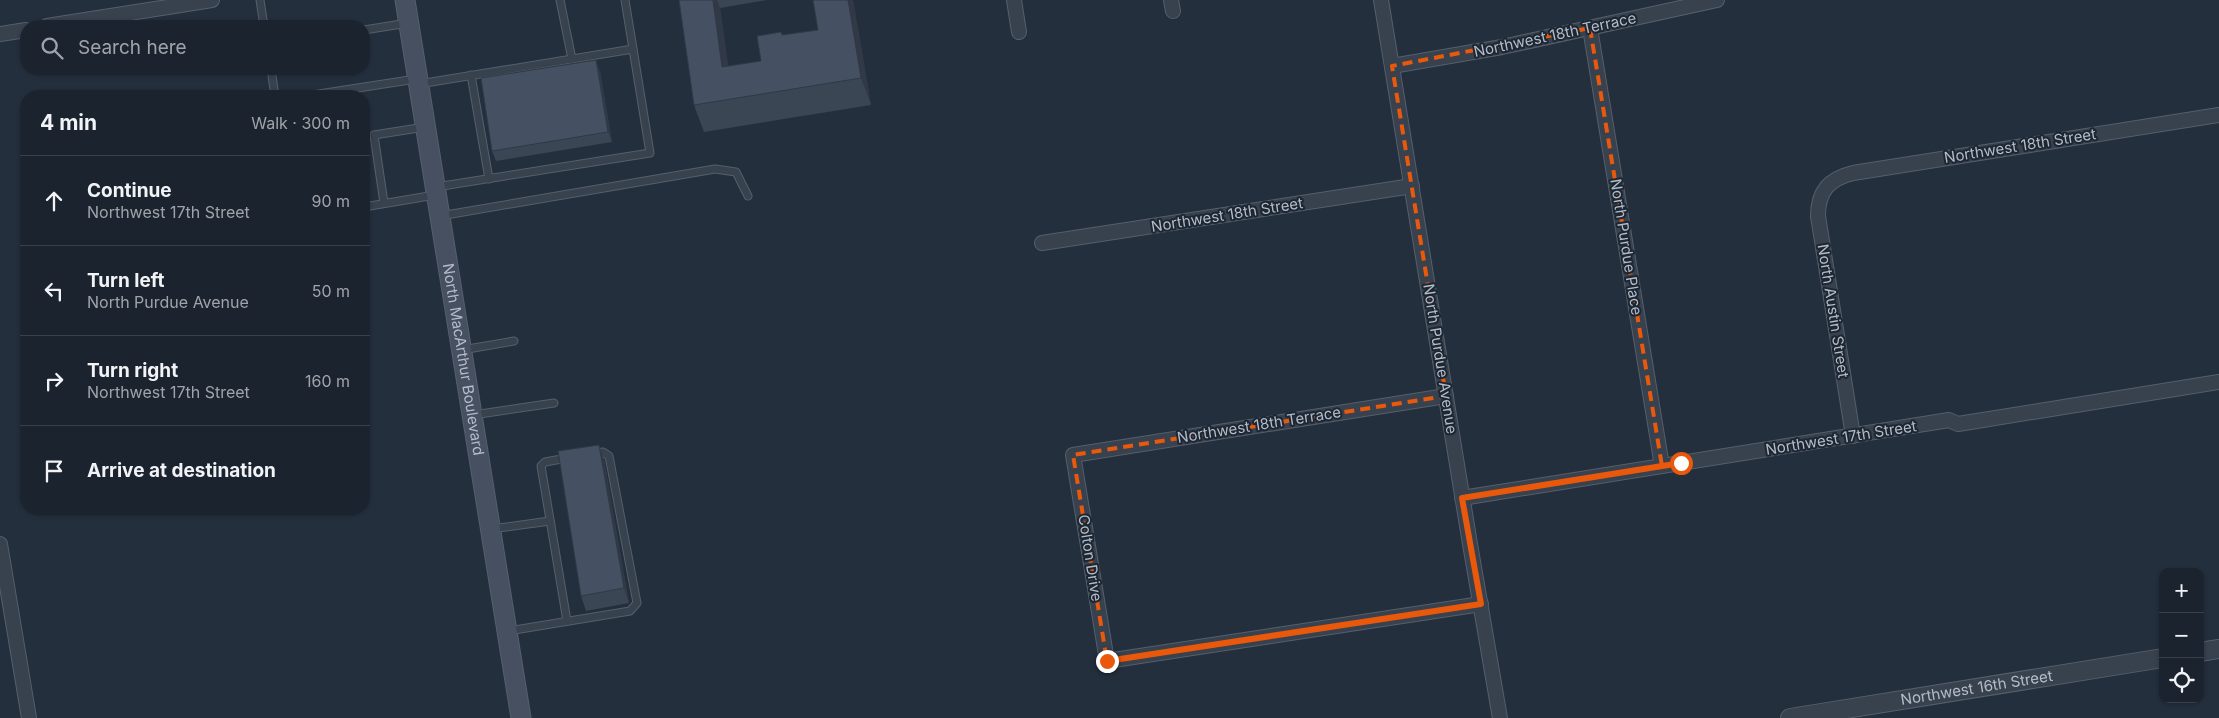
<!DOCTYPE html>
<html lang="en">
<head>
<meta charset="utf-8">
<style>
	body { margin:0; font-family:Inter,sans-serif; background:#282f3a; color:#f1f3f6 }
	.controls { position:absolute; right:15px; bottom:15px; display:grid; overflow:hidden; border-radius:10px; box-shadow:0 1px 4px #0004 }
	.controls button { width:45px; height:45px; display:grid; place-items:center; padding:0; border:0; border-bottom:1px solid #39404a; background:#1b232e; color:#f1f3f6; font:25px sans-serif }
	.stop { position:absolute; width:15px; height:15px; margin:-11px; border:4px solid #ea580c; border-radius:50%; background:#fff }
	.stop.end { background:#ea580c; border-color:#fff; box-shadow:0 1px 5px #0008 }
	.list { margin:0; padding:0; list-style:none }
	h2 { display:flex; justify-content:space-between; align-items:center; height:65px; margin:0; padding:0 20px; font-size:21px }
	h2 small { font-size:16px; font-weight:400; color:#a0a4aa }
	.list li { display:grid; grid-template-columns:32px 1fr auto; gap:15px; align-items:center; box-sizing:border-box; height:90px; padding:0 20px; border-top:1px solid #39404a }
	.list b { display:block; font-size:19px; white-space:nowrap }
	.list p { margin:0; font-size:16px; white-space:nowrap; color:#a0a4aa }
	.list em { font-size:16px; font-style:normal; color:#a0a4aa }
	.icon { flex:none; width:28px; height:28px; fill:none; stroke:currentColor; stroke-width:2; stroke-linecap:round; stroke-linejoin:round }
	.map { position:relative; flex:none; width:2219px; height:718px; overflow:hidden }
	.search { position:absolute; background:#1b232e; box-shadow:0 1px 4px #0004; left:20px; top:20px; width:350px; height:55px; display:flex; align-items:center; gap:12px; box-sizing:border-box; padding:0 18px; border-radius:20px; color:#a0a4aa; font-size:19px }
	.panel { position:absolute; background:#1b232e; box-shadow:0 1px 4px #0004; left:20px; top:90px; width:350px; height:425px; border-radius:20px }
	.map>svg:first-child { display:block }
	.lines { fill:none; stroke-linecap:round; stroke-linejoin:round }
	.service-casing { stroke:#565f6c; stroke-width:9 }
	.minor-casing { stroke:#565f6c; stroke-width:16 }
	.tertiary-casing { stroke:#565f6c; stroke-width:20 }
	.secondary-casing { stroke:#565f6c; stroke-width:21 }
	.service { stroke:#38414e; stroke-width:7 }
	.minor { stroke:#38414e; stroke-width:14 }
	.tertiary { stroke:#38414e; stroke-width:18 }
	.secondary { stroke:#465061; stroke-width:19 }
	.wall { fill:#3b4654 }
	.shaded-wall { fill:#303945 }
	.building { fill:#455162; stroke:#303945 }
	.route { stroke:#ea580c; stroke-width:6 }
	.marked { fill:none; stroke:#e8590c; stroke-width:4; stroke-dasharray:10 6; stroke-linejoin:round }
	.labels { text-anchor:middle; stroke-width:4; stroke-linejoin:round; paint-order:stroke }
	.street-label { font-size:15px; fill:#b4bcc9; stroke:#1d2633 }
</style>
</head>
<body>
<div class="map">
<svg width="2219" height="718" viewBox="0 0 2219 718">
	<rect width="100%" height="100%" fill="#242f3e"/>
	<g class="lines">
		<g class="service-casing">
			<g id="service">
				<path d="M 260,0 L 264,26"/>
				<path d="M 560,0 L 572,59"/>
				<path d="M 364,30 L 408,23"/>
				<path d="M 271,69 L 275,96"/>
				<path d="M 471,75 L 489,179"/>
				<path d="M 419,84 L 633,49"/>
				<path d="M 306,96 L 416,79"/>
				<path d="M 436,187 L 650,153 L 625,0"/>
				<path d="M 384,203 L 374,135 L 425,127"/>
				<path d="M 364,207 L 435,195"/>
				<path d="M 440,216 L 715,169 L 736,172 L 748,196"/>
				<path d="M 462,350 L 514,341"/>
				<path d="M 473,415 L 554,403"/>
				<path d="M 491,529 L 550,521"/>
				<path d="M 567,621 L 541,466 L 545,462 L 567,458"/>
				<path d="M 508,631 L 630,611 L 637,603 L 609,456 L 603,452 L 592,454"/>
			</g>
		</g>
		<g class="minor-casing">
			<g id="minor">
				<path d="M 1014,0 L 1019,32"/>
				<path d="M 1171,0 L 1173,11"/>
				<path d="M 1381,0 L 1470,544 L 1500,718"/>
				<path d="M 47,26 L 212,0"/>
				<path d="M 1590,28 L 1662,466"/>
				<path d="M 0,34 L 26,30"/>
				<path d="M 1392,66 L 1502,47 L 1717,0"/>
				<path d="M 1042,243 L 1412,186"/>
				<path d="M 1446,396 L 1073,455 L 1107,661 L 1481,604"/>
				<path d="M 1853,436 L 1818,216 C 1818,191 1829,179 1853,173 L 2219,115"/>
				<path d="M 1462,498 L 1949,420 L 1958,424 L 2219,382"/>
				<path d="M 0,544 L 29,718"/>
			</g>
		</g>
		<g class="tertiary-casing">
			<g id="tertiary">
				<path d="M 2200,652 L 2219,649"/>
				<path id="s1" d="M 1790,718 L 2163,658"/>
			</g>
		</g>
		<g class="secondary-casing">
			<g id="secondary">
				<path id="s2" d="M 405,0 L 521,718"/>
			</g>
		</g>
		<use href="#service" class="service"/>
		<use href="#minor" class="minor"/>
		<use href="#tertiary" class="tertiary"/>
		<use href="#secondary" class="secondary"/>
	</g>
	<g class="wall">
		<path d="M 679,0 L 767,0 L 720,8 L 728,66 L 761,61 L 781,32 L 783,35 L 818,30 L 853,0 L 871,105 L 704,132 L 694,105 Z"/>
		<path d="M 600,71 L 612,142 L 496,161 L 492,151 Z"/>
		<path d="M 599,445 L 604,460 L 629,603 L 586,611 L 581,596 Z"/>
	</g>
	<g class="shaded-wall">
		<path d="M 713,0 L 717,0 L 720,8 L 732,94 L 722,67 Z"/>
		<path d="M 848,0 L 853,0 L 871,105 L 861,78 Z"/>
		<path d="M 596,60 L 600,71 L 612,142 L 608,132 Z"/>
		<path d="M 599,445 L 604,460 L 629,603 L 624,588 Z"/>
	</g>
	<g class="building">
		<path d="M 679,0 L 713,0 L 722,67 L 761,61 L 757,36 L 781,32 L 782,35 L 818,30 L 813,0 L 848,0 L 861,78 L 694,105 Z"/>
		<path d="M 596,60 L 608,132 L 492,151 L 481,78 Z"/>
		<path d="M 599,445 L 624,588 L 581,596 L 558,451 Z"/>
	</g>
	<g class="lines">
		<path class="route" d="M 1107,661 L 1481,604 L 1462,498 L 1681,463"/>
	</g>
	<path class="marked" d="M 1590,28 L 1662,466 L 1462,498 L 1481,604 L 1107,661 L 1073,455 L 1446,396 L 1392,66 Z"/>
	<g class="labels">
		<g class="street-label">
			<text transform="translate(1555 35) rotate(-12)" y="5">Northwest 18th Terrace</text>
			<text transform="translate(2020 146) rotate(-9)" y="5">Northwest 18th Street</text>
			<text transform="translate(1227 215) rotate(-9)" y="5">Northwest 18th Street</text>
			<text transform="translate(1626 247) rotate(81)" y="5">North Purdue Place</text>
			<text transform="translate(1833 311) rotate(81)" y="5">North Austin Street</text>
			<text dy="5" stroke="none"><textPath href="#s2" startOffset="364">North MacArthur Boulevard</textPath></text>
			<text transform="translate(1440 359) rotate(81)" y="5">North Purdue Avenue</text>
			<text transform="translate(1259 425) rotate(-9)" y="5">Northwest 18th Terrace</text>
			<text transform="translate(1841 438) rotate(-9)" y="5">Northwest 17th Street</text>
			<text transform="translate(1090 558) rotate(81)" y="5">Colton Drive</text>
			<text dy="5" stroke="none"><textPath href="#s1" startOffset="189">Northwest 16th Street</textPath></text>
		</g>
	</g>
</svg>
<div class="controls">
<button>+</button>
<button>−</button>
<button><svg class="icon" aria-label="locate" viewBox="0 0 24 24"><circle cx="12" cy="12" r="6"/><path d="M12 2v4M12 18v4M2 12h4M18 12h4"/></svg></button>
</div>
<div class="stop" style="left:1681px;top:463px"></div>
<div class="stop end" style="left:1107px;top:661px"></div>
<div class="search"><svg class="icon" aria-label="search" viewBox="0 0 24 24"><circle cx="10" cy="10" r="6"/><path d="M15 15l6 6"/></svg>Search here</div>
<section class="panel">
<h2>4 min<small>Walk · 300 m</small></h2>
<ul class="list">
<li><svg class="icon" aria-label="ahead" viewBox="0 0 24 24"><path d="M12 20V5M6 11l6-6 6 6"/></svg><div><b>Continue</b><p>Northwest 17th Street</p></div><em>90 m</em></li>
<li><svg class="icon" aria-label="left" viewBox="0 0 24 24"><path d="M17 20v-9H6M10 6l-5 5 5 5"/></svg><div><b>Turn left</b><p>North Purdue Avenue</p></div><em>50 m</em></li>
<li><svg class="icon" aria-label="right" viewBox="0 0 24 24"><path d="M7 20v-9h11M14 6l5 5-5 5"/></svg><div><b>Turn right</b><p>Northwest 17th Street</p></div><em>160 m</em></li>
<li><svg class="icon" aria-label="arrive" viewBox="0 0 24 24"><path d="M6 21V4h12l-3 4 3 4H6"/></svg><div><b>Arrive at destination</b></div></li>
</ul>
</section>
</div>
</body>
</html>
